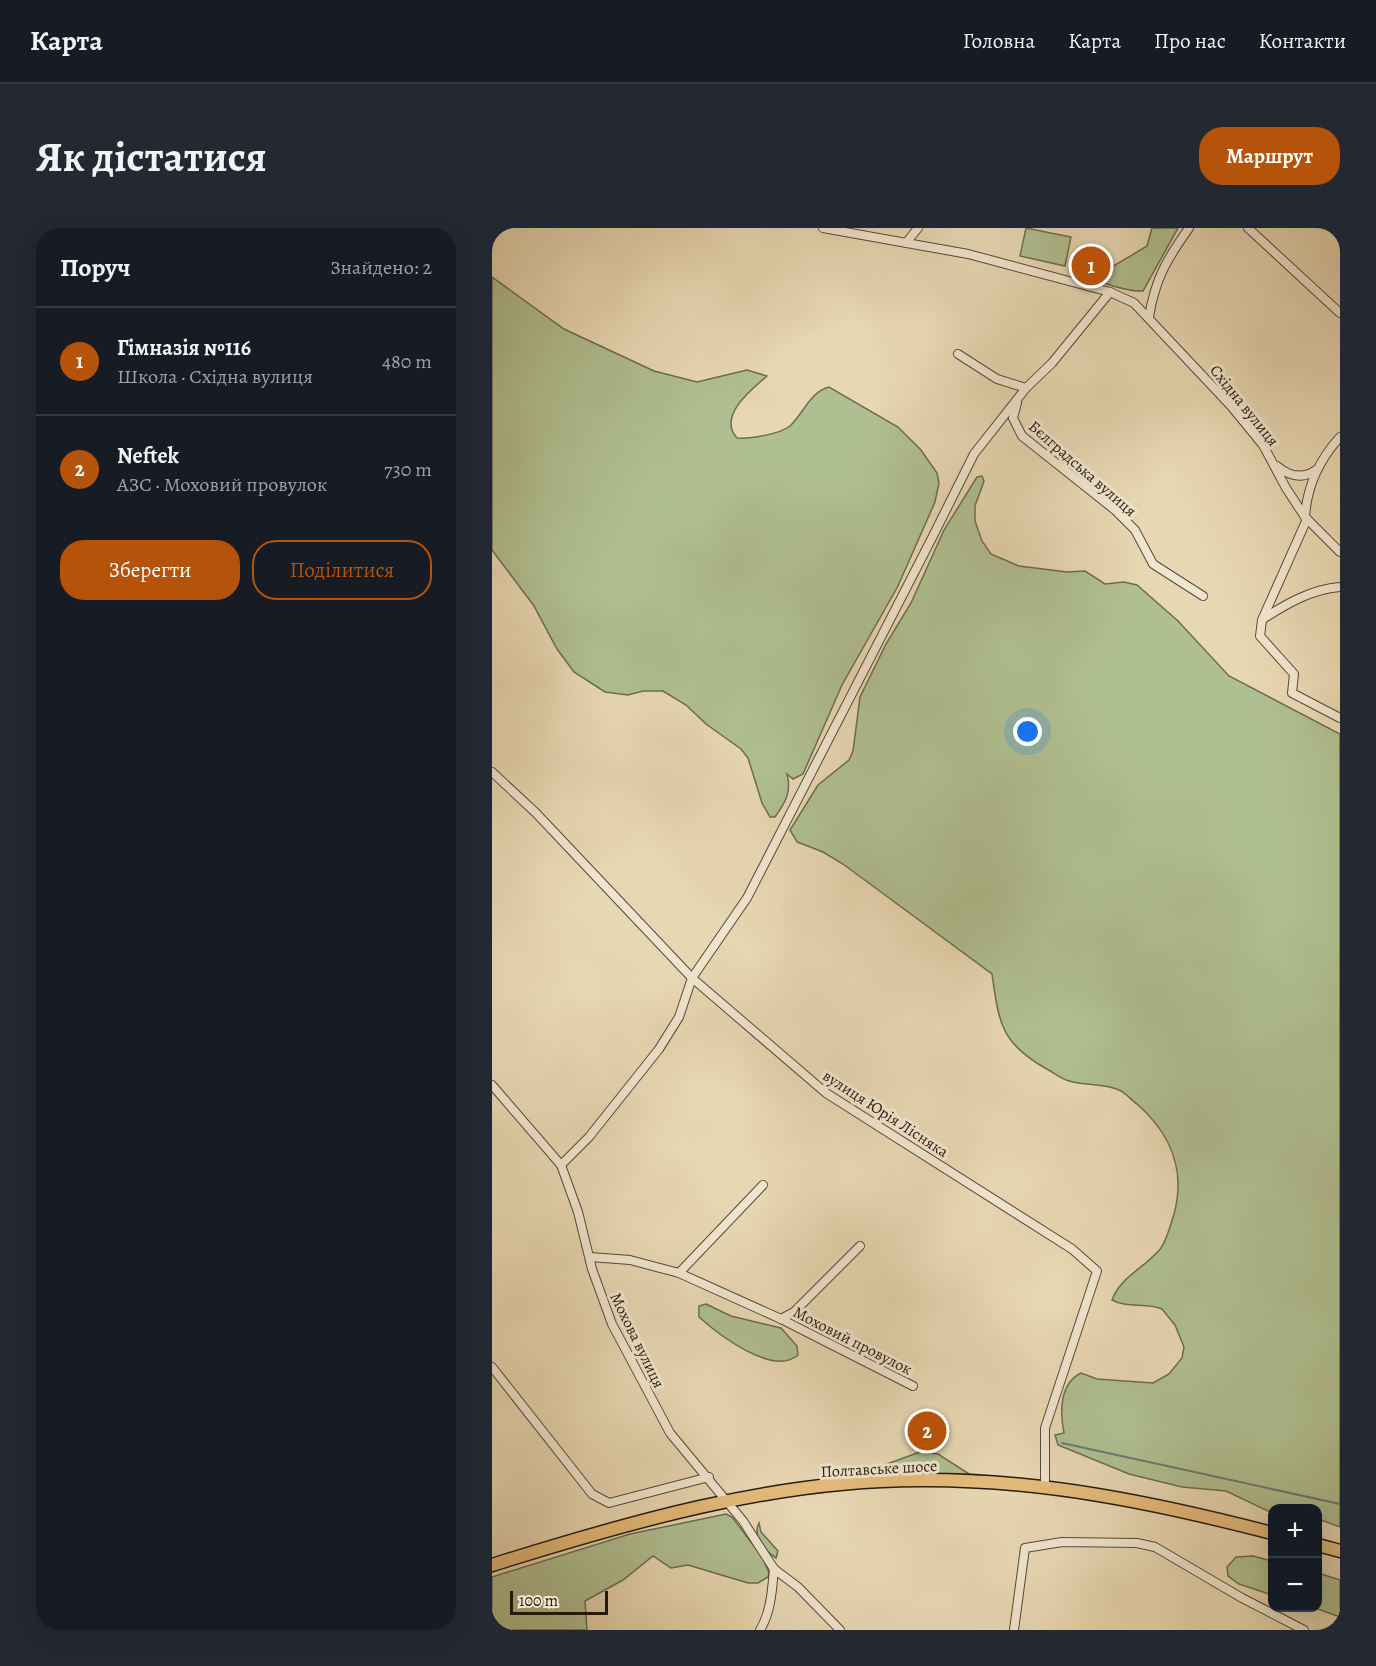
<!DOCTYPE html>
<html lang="uk">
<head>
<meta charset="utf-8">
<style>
	body { margin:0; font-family:Alegreya,serif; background:#242831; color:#f1f3f6 }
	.controls { position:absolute; right:18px; bottom:18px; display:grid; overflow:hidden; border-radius:12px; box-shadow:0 6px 24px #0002 }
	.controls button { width:54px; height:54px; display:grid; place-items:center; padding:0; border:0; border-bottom:2px solid #363941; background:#171b24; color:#f1f3f6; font:30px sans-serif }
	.scale { position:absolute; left:18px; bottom:15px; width:98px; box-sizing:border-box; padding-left:6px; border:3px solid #261a10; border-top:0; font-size:16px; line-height:21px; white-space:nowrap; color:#261a10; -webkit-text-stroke:4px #f0e5ce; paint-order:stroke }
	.you { position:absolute; left:536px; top:504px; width:21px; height:21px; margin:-15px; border:4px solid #fff; border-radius:50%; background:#1a73e8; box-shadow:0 0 0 9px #1a73e833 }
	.badge { display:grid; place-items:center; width:39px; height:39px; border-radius:50%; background:#b45309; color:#fff; font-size:20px; font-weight:700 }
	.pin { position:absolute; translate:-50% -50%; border:3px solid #fff; box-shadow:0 2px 6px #0006 }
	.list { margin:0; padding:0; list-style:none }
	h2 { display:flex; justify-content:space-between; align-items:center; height:78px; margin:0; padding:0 24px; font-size:26px }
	h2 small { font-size:20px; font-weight:400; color:#9ea1a6 }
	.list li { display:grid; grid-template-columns:39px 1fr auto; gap:18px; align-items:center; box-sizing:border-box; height:108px; padding:0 24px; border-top:2px solid #363941 }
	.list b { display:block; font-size:22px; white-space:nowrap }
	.list p { margin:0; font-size:20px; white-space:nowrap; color:#9ea1a6 }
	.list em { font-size:20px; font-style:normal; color:#9ea1a6 }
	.actions { display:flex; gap:12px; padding:18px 24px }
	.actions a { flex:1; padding:14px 0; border:2px solid #b45309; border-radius:24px; text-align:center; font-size:21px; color:#b45309 }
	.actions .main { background:#b45309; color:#fff }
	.map { position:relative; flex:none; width:848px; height:1402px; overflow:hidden; border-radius:24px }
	header { display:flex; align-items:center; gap:36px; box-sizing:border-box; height:84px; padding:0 30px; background:#171b24; border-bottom:2px solid #363941 }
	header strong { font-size:28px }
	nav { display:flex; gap:33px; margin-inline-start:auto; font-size:21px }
	.intro { display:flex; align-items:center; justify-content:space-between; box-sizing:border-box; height:144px; padding:0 36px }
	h1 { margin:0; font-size:42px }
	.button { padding:15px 27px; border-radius:24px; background:#b45309; color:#fff; font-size:21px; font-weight:700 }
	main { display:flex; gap:36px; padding:0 36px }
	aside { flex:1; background:#171b24; border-radius:24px; box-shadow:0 6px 24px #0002 }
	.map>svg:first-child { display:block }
	.green { fill:#b0bf91; stroke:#6b6c50; stroke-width:1.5 }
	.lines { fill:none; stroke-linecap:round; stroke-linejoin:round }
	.stream { stroke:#6a7972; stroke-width:2 }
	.minor-casing { stroke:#564939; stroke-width:10 }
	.primary-casing { stroke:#261a10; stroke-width:15 }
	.minor { stroke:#f0e5ce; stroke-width:8 }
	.primary { stroke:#e4bc7a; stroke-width:12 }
	.labels { text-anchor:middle; stroke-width:6; stroke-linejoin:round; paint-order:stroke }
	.street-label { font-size:16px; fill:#261a10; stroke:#f0e5ce }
</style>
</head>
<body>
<header>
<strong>Карта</strong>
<nav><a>Головна</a><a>Карта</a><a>Про нас</a><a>Контакти</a></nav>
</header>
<div class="intro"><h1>Як дістатися</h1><a class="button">Маршрут</a></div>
<main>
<aside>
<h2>Поруч<small>Знайдено: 2</small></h2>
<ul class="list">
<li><span class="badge">1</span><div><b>Гімназія №116</b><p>Школа · Східна вулиця</p></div><em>480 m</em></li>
<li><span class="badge">2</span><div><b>Neftek</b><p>АЗС · Моховий провулок</p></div><em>730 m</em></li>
</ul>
<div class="actions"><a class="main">Зберегти</a><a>Поділитися</a></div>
</aside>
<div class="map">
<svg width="848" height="1402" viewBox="0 0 848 1402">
	<rect width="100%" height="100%" fill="#e8d7b3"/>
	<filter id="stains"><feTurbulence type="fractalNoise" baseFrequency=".00333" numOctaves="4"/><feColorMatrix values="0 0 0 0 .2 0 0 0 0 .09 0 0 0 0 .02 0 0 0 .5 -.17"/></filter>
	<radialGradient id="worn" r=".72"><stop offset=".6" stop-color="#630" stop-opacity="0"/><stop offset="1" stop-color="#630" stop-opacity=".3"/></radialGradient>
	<g class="green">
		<path d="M 534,0 L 579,9 L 573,38 L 528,28 Z"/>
		<path d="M 660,0 L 686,0 L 651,63 C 636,64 590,51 584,38 L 589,28 L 602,37 L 620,39 L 655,18 Z"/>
		<path d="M 0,49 L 72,101 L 162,143 L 205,154 L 255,142 L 275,148 C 260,161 225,188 245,210 C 258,211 288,206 298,198 C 311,186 319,163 337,159 L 406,199 L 429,222 L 445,245 L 447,255 L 443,274 L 406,358 L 350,457 L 311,546 L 301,551 L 295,546 C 300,564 293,575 283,589 L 278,589 L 270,575 L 256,530 L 249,521 L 214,496 L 194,477 L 171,463 L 151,463 L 136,467 L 113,464 L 82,444 L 65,421 L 42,378 L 0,322 Z"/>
		<path d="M 490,248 L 492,253 L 483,278 L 483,293 L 490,313 L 499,326 L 527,338 L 575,344 L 593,343 L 613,356 L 632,354 L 645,357 L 686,393 L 737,448 L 848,506 L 848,1299 L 826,1291 L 826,1280 L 780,1280 L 780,1285 L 734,1263 L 690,1259 L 637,1246 L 566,1217 L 563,1207 L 572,1205 C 568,1185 567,1156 589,1145 L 605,1151 L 661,1155 L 677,1146 L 690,1130 L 692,1119 L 683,1097 L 670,1081 C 654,1074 636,1081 620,1072 C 629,1048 653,1040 669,1020 C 675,1011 679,996 682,986 C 694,942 678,905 645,876 C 639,872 633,864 627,862 C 613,855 593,858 577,853 C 569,851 561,844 553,840 C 508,814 507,794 500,746 L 351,636 L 331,624 L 305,614 L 298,602 L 326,557 L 357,532 L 361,523 L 368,469 L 394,416 L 419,375 L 452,302 L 485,249 Z"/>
		<path d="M 214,1076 L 239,1088 L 289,1100 L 305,1118 L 306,1127 C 281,1149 226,1106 207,1089 L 207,1078 Z"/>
		<path d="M 428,1224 L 446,1226 L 482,1249 L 345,1254 Z"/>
		<path d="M 234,1286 L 240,1289 L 271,1330 L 277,1345 L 276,1349 L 266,1355 L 256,1355 L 196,1337 L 179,1340 L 161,1328 L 131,1352 L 93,1373 L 95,1402 L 0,1402 L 0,1349 L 138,1306 Z"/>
		<path d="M 267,1295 L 269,1304 L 286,1323 L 284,1330 C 273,1323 260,1308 267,1295 Z"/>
		<path d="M 761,1328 L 780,1333 L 780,1367 L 747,1356 L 736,1348 L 735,1339 L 744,1329 Z"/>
		<path d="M 826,1345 L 848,1352 L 848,1389 L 823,1380 L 826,1380 Z"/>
	</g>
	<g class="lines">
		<path class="stream" d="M 570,1215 L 848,1276"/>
		<g class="minor-casing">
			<g id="minor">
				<path d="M 331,0 L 476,26 L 618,64 L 642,75 L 739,178 L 771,217 L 794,260 L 813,289 L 848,324"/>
				<path d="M 756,0 L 848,85"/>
				<path d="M 847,0 L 848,0"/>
				<path d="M 414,15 L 426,0"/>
				<path d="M 657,89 C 663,51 675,31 697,0"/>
				<path d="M 466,126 L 505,151 L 534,160 L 560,135 L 618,64"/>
				<path d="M 525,175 L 521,190 L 530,208 L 623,282 L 643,302 L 661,336 L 711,368"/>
				<path d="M 785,238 C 797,248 810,252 824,242"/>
				<path d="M 813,289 C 815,258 827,232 848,209"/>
				<path d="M 815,291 L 770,392 L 768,408 L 802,446 L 800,465 L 848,490"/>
				<path d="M 771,391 C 794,376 820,361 848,359"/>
				<path d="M 0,544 L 44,585 L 200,750 L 334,865 L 580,1021 L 605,1043 L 553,1200 L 553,1259"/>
				<path d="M 0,857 L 69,937"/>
				<path d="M 98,1029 L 138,1032 L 187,1045 L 289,1091 L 421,1158"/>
				<path d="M 187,1045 L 271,957"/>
				<path d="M 289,1091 L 302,1084 L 368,1018"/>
				<path d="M 0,1139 L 100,1266 L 117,1275 L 217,1249"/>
				<path d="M 268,1402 C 279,1384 280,1362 282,1341"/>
				<path d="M 348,1402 L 306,1359 L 282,1341 L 251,1293 L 178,1205 L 120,1096 L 100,1041 L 86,984 L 69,937 L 97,909 L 167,821 L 187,789 L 200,750 L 255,670 L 441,308 L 482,226 L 534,160"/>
				<path d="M 522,1402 L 533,1320 L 570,1314 L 645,1315 L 663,1319 L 750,1370 L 812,1402"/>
			</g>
		</g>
		<g class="primary-casing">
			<g id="primary">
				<path d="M 826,1317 L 848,1323"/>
				<path d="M 0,1337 C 137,1294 282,1252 427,1252 C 548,1251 664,1275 780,1305"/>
			</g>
		</g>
		<use href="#minor" class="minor"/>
		<use href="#primary" class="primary"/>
	</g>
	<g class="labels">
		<g class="street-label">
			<text transform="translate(753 177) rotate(51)" y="6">Східна вулиця</text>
			<text transform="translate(591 240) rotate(41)" y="6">Бєлградська вулиця</text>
			<text transform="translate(394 885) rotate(33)" y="6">вулиця Юрія Лісняка</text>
			<text transform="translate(146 1112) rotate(64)" y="6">Мохова вулиця</text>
			<text transform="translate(361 1112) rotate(27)" y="6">Моховий провулок</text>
			<text transform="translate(387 1240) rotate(-3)" y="6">Полтавське шосе</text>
		</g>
	</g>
	<rect width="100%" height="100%" filter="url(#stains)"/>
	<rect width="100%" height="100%" fill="url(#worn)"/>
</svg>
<div class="controls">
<button>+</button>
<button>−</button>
</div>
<div class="scale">100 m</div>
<div class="you"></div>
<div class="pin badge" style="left:599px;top:38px">1</div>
<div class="pin badge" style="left:435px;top:1203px">2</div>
</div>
</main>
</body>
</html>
